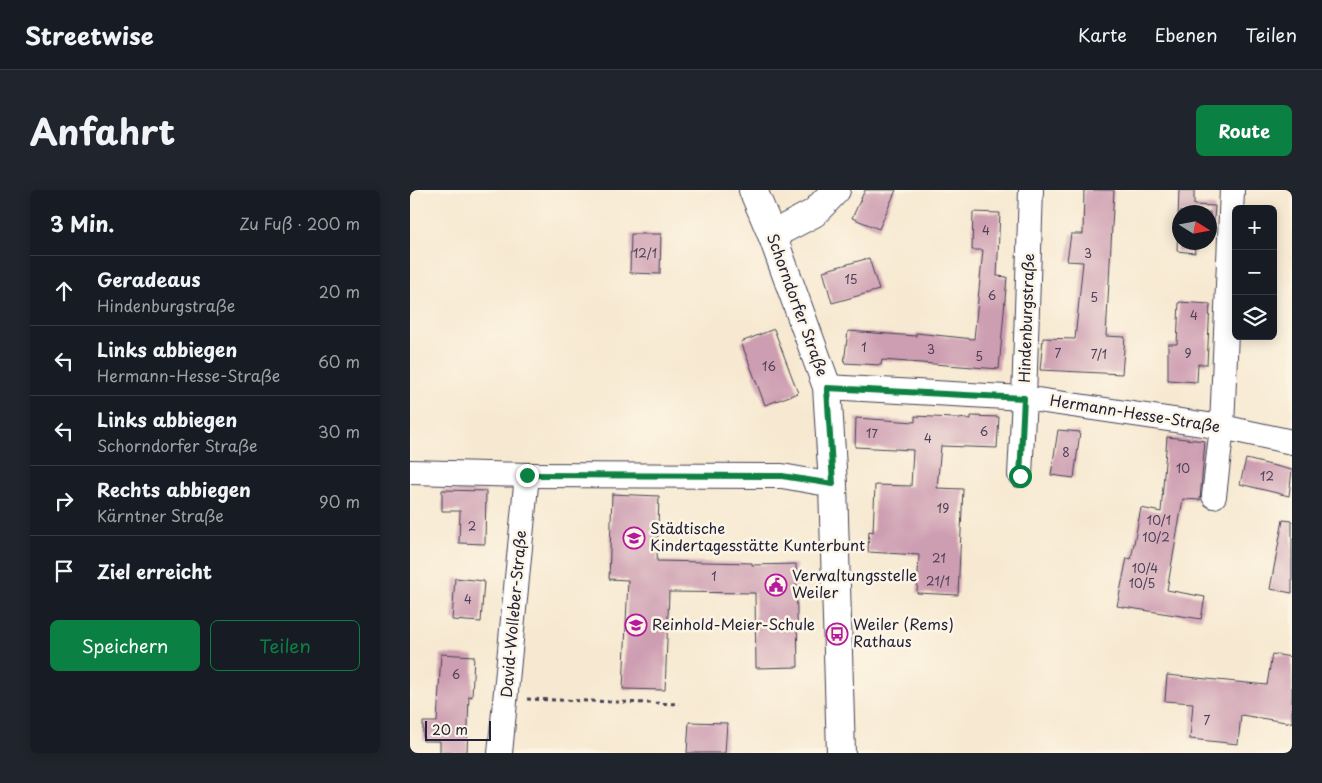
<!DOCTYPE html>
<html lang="de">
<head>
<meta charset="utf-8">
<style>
	body { margin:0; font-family:"Playpen Sans",sans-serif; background:#20242c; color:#f1f3f6 }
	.controls { position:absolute; right:15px; top:15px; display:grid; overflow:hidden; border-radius:8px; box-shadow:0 2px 12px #0003 }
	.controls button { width:45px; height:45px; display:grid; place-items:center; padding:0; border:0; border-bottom:1px solid #363941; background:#171b24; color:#f1f3f6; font:25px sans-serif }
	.compass { position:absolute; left:762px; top:15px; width:45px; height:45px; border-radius:50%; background:#171b24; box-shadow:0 2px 12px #0003; rotate:101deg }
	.scale { position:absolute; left:15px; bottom:12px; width:66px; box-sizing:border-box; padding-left:5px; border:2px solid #22223b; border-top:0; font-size:14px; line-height:18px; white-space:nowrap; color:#22223b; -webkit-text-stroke:4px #fcf5e5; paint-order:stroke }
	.stop { position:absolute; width:15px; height:15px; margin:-11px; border:4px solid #0b8043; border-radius:50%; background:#fff }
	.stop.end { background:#0b8043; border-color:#fff; box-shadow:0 1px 5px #0008 }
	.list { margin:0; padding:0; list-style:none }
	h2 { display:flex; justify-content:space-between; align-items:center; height:65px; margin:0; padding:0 20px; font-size:21px }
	h2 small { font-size:16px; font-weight:400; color:#9ea1a6 }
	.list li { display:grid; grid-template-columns:32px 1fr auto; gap:15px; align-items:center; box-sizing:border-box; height:70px; padding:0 20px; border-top:1px solid #363941 }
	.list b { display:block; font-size:19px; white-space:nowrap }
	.list p { margin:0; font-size:16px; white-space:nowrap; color:#9ea1a6 }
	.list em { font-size:16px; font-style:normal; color:#9ea1a6 }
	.actions { display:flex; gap:10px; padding:15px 20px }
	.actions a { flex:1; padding:11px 0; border:1px solid #0b8043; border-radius:8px; text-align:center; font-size:18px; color:#0b8043 }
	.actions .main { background:#0b8043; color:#fff }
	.icon { flex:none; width:28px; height:28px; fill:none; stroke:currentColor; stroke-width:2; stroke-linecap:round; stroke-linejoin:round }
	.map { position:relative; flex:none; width:882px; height:563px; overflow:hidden; border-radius:8px }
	header { display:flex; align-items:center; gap:30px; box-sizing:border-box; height:70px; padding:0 25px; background:#171b24; border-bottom:1px solid #363941 }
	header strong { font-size:24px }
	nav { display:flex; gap:28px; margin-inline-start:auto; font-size:18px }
	.intro { display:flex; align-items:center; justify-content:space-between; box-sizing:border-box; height:120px; padding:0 30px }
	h1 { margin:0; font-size:35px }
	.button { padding:12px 22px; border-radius:8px; background:#0b8043; color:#fff; font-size:18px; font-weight:700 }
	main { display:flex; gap:30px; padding:0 30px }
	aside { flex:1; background:#171b24; border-radius:8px; box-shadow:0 2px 12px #0003 }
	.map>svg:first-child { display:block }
	.building { fill:#cd9db1 }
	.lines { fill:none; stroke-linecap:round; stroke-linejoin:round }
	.minor-casing { stroke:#424052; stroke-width:26 }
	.tertiary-casing { stroke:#424052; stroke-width:30 }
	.path { stroke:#424052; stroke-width:3; stroke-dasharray:4 4; stroke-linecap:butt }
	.minor { stroke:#fff; stroke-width:24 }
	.tertiary { stroke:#fff; stroke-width:28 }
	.route { stroke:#0b8043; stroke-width:6 }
	.labels { text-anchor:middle; stroke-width:5; stroke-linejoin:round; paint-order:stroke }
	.number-label { font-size:12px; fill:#4d4158 }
	.street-label { font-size:15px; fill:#22223b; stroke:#fcf5e5 }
	.poi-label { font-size:15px; fill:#22223b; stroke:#fcf5e5; text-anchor:start }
</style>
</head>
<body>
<header>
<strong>Streetwise</strong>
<nav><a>Karte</a><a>Ebenen</a><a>Teilen</a></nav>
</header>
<div class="intro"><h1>Anfahrt</h1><a class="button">Route</a></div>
<main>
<aside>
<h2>3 Min.<small>Zu Fuß · 200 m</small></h2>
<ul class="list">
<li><svg class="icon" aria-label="ahead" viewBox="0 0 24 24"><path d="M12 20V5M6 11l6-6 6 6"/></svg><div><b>Geradeaus</b><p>Hindenburgstraße</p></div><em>20 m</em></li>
<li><svg class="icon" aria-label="left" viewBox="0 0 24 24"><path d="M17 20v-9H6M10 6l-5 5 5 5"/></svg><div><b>Links abbiegen</b><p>Hermann-Hesse-Straße</p></div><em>60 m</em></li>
<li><svg class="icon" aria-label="left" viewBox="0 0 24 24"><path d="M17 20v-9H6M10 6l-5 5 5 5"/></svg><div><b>Links abbiegen</b><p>Schorndorfer Straße</p></div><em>30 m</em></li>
<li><svg class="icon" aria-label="right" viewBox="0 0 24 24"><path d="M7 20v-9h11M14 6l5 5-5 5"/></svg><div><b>Rechts abbiegen</b><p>Kärntner Straße</p></div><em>90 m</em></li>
<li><svg class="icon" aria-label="arrive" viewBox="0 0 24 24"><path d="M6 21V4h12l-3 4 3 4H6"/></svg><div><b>Ziel erreicht</b></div></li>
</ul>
<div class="actions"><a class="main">Speichern</a><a>Teilen</a></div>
</aside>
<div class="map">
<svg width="882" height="563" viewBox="0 0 882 563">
	<rect width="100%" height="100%" fill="#fcf5e5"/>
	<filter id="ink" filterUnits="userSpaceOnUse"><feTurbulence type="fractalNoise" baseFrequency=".02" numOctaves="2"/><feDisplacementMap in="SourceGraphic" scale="10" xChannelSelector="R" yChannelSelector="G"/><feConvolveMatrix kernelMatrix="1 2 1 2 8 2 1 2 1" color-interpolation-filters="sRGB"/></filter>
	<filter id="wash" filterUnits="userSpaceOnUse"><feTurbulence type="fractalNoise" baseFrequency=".0096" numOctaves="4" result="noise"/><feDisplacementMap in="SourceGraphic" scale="20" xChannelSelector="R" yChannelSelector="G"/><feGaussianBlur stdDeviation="1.12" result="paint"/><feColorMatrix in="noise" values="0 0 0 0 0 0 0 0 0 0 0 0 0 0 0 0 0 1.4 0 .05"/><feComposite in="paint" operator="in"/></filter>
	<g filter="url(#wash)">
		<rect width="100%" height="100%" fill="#f7e9d1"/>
		<g id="blocks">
			<g class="building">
				<path d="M 455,0 L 486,0 L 469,39 L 442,28 Z"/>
				<path d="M 674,0 L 704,0 L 696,146 L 715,147 L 712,184 L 630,180 L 633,148 L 665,149 L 673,72 L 657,71 L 661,44 L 673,44 Z"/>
				<path d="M 769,0 L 784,0 L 784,15 L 805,16 L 803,45 L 800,45 L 800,22 L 770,22 L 770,52 L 784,52 L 785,63 L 767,61 Z"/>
				<path d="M 563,22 L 590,23 L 587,86 L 597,87 L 589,179 L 472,170 L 471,175 L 434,173 L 438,141 L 506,146 L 506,143 L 564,149 L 573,60 L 562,60 Z"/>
				<path d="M 221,44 L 251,44 L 250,84 L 220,83 Z"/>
				<path d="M 459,68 L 469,100 L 422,113 L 413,81 Z"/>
				<path d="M 769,112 L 800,114 L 797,174 L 788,174 L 787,192 L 758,190 L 758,154 L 767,154 Z"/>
				<path d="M 364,139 L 388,203 L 355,215 L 331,152 Z"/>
				<path d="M 505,226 L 561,229 L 561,226 L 589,227 L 587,258 L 531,256 L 527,298 L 553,299 L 548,405 L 507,403 L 509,365 L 458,362 L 459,341 L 463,342 L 465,295 L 501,296 L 503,260 L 445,257 L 446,228 L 505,232 Z"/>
				<path d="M 648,240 L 670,242 L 664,288 L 641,285 Z"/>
				<path d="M 757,247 L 795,251 L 790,310 L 773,309 L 757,400 L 795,407 L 791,429 L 707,416 L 717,368 L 721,369 L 731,318 L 751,322 Z"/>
				<path d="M 836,269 L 882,280 L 879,306 L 830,294 Z"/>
				<path d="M 32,300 L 76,301 L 75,354 L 49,353 L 50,321 L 32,321 Z"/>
				<path d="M 202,304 L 249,306 L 247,371 L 342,373 L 342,375 L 386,374 L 388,477 L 346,478 L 345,403 L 259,402 L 255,500 L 213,499 L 218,390 L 199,389 Z"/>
				<path d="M 873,330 L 882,331 L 882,403 L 860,399 Z"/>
				<path d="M 45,388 L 74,391 L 71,432 L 42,430 Z"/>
				<path d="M 31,464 L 64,466 L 62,507 L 59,506 L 57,563 L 30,563 L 30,551 L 13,551 L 13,532 L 27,532 Z"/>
				<path d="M 862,464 L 882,467 L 882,533 L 831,525 L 828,554 L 780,549 L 783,513 L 755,511 L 757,485 L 857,495 Z"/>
				<path d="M 279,532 L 317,533 L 315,563 L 277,563 Z"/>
			</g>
		</g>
	</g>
	<g filter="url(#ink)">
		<use href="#blocks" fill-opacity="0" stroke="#424052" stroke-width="1"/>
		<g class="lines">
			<g class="minor-casing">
				<g id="minor">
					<path d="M 417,197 L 614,208 L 812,237 L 882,252"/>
					<path d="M 0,282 L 117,285 L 372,286 L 423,295"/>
					<path d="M 610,285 L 614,208 L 621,0"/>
					<path d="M 804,306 L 812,237 L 822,0"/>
					<path d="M 90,563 L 117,285"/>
				</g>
			</g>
			<g class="tertiary-casing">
				<g id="tertiary">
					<path d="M 343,0 L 362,45 L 417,197 L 423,295 L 431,563"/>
					<path d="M 362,45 L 404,23 L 426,0"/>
				</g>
			</g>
			<path class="path" d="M 117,509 L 269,514"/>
			<use href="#minor" class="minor"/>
			<use href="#tertiary" class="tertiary"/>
		</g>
	</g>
	<g class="lines" filter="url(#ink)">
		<path class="route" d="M 117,285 L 372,286 L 423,294 L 417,198 L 614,208 L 610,286"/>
	</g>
	<defs>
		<g id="school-ring" transform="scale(1.125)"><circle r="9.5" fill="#fcf5e5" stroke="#b5179e" stroke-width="1.5"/><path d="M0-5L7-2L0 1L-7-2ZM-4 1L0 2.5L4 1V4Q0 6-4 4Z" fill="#b5179e"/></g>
		<g id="civic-ring" transform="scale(1.125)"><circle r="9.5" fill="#fcf5e5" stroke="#b5179e" stroke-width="1.5"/><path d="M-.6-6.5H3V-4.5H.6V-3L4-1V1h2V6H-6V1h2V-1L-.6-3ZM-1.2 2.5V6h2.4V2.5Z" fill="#b5179e"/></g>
		<g id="bus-ring" transform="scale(1.125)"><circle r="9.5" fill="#fcf5e5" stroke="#b5179e" stroke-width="1.5"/><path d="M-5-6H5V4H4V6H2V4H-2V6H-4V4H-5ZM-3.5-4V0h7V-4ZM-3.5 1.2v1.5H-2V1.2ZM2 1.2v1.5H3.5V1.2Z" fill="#b5179e"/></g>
	</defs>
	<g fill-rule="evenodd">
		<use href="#school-ring" x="224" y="348"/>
		<use href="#civic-ring" x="366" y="395"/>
		<use href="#school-ring" x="226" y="435"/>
		<use href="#bus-ring" x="427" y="444"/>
	</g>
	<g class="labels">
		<g class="number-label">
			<text x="576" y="45">4</text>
			<text x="235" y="68">12/1</text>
			<text x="678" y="68">3</text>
			<text x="441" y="94">15</text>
			<text x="582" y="110">6</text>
			<text x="684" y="112">5</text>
			<text x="784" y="130">4</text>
			<text x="454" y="162">1</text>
			<text x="521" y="164">3</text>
			<text x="648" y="168">7</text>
			<text x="778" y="168">9</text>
			<text x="689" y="169">7/1</text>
			<text x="569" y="171">5</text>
			<text x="359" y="181">16</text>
			<text x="574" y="246">6</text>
			<text x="462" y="248">17</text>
			<text x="518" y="253">4</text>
			<text x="656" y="267">8</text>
			<text x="773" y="283">10</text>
			<text x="857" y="291">12</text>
			<text x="533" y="323">19</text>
			<text x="749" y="335">10/1</text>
			<text x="62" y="341">2</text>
			<text x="746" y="352">10/2</text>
			<text x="529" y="373">21</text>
			<text x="735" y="383">10/4</text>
			<text x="304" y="391">1</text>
			<text x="528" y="396">21/1</text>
			<text x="732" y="398">10/5</text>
			<text x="58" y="414">4</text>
			<text x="46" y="489">6</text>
			<text x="797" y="535">7</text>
		</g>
		<g class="street-label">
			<text transform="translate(387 115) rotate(70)" y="5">Schorndorfer Straße</text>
			<text transform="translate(617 128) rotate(-88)" y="5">Hindenburgstraße</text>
			<text transform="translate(725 224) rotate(9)" y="5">Hermann-Hesse-Straße</text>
			<text transform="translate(104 424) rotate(-85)" y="5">David-Wolleber-Straße</text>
		</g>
		<g class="poi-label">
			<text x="240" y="344">Städtische<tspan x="240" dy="17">Kindertagesstätte Kunterbunt</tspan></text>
			<text x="382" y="391">Verwaltungsstelle<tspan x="382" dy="17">Weiler</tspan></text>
			<text x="242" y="440">Reinhold-Meier-Schule</text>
			<text x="443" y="440">Weiler (Rems)<tspan x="443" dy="17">Rathaus</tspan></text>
		</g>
	</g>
</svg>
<div class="controls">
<button>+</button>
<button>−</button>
<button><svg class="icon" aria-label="layers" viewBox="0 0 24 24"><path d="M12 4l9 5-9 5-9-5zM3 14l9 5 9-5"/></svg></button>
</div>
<svg class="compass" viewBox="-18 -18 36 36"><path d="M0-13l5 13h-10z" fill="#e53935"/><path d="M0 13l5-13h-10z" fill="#9ea1a6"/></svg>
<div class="scale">20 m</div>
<div class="stop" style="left:610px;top:286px"></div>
<div class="stop end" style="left:117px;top:285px"></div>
</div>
</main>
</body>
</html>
